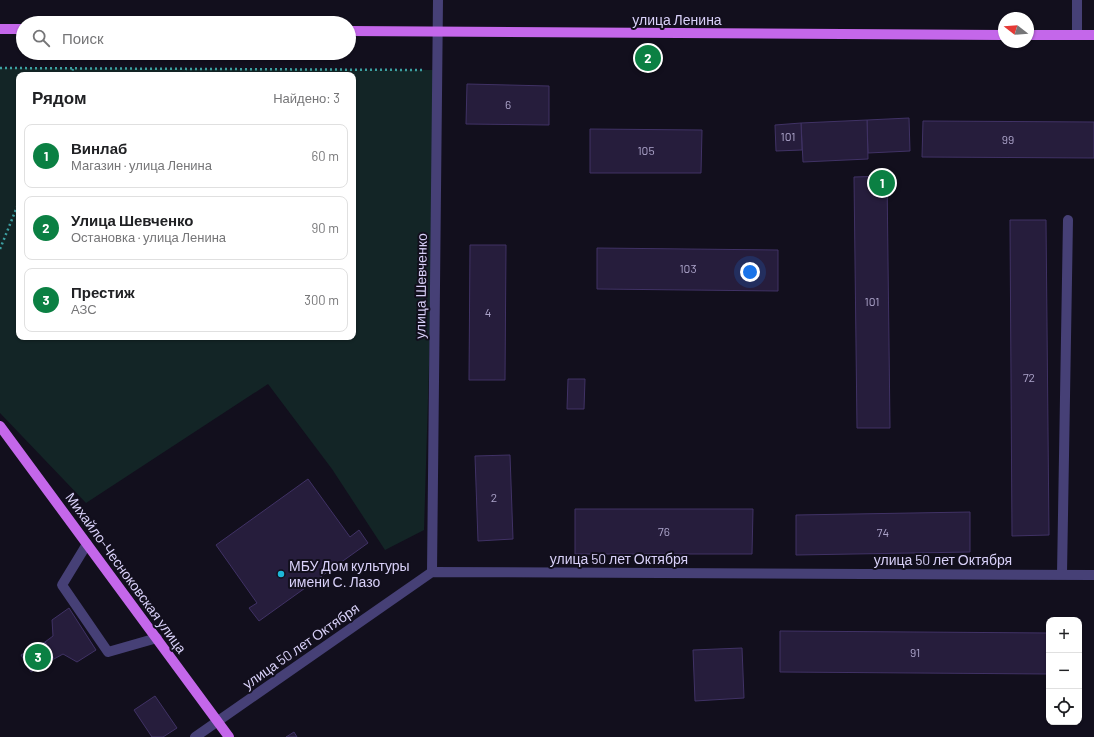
<!DOCTYPE html>
<html lang="ru">
<head>
<meta charset="utf-8">
<style>
	body { margin:0; font-family:Barlow,sans-serif; background:#f2f2f2; color:#202124 }
	.controls { position:absolute; right:12px; bottom:12px; display:grid; overflow:hidden; border-radius:8px; box-shadow:0 1px 3px #0004 }
	.controls button { width:36px; height:36px; display:grid; place-items:center; padding:0; border:0; border-bottom:1px solid #e0e0e0; background:#fff; color:#202124; font:20px sans-serif }
	.compass { position:absolute; left:998px; top:12px; width:36px; height:36px; border-radius:50%; background:#fff; box-shadow:0 1px 3px #0004; rotate:287deg }
	.you { position:absolute; left:750px; top:272px; width:14px; height:14px; margin:-10px; border:3px solid #fff; border-radius:50%; background:#1a73e8; box-shadow:0 0 0 6px #1a73e833 }
	.badge { display:grid; place-items:center; width:26px; height:26px; border-radius:50%; background:#0b8043; color:#fff; font-size:13px; font-weight:700 }
	.pin { position:absolute; translate:-50% -50%; border:2px solid #fff; box-shadow:0 1px 4px #0006 }
	.list { margin:0; padding:0; list-style:none }
	h2 { display:flex; justify-content:space-between; align-items:center; height:52px; margin:0; padding:0 16px; font-size:17px }
	h2 small { font-size:13px; font-weight:400; color:#757577 }
	.list li { display:grid; grid-template-columns:26px 1fr auto; gap:12px; align-items:center; box-sizing:border-box; height:64px; margin:0 8px 8px; padding:0 8px; border:1px solid #e0e0e0; border-radius:8px }
	.list b { display:block; font-size:15px; white-space:nowrap }
	.list p { margin:0; font-size:13px; white-space:nowrap; color:#757577 }
	.list em { font-size:13px; font-style:normal; color:#757577 }
	.icon { flex:none; width:22px; height:22px; fill:none; stroke:currentColor; stroke-width:2; stroke-linecap:round; stroke-linejoin:round }
	.map { position:relative; flex:none; width:1094px; height:737px; overflow:hidden }
	.search { position:absolute; background:#fff; box-shadow:0 1px 3px #0004; left:16px; top:16px; width:340px; height:44px; display:flex; align-items:center; gap:10px; box-sizing:border-box; padding:0 14px; border-radius:22px; color:#757577; font-size:15px }
	.panel { position:absolute; background:#fff; box-shadow:0 1px 3px #0004; left:16px; top:72px; width:340px; height:268px; border-radius:8px }
	.map>svg:first-child { display:block }
	.green { fill:#132526; fill-rule:evenodd }
	.building { fill:#261d3c; stroke:#403265 }
	.lines { fill:none; stroke-linecap:round; stroke-linejoin:round }
	.path { stroke:#3d9fa1; stroke-width:2.5; stroke-dasharray:2 3; stroke-linecap:butt }
	.minor { stroke:#464076; stroke-width:10 }
	.major { stroke:#c467ea; stroke-width:10 }
	.poi-dot { fill:#1eb7d8; stroke:#120f1d; stroke-width:1.5 }
	.labels { text-anchor:middle; stroke-width:4; stroke-linejoin:round; paint-order:stroke }
	.number-label { font-size:12px; fill:#aca4ca }
	.street-label { font-size:14px; fill:#d9d1f9; stroke:#120f1d }
	.poi-label { font-size:14px; fill:#d9d1f9; stroke:#120f1d; text-anchor:start }
</style>
</head>
<body>
<div class="map">
<svg width="1094" height="737" viewBox="0 0 1094 737">
	<rect width="100%" height="100%" fill="#120f1d"/>
	<path class="green" d="M 0,68 L 438,70 L 424,530 L 385,550 L 332,469 L 268,384 L 86,503 L 0,413 ZM 19,75 L 353,75 L 353,337 L 19,337 Z"/>
	<g class="building">
		<path d="M 467,84 L 549,86 L 549,125 L 466,124 Z"/>
		<path d="M 909,118 L 910,151 L 868,153 L 867,120 Z"/>
		<path d="M 867,120 L 868,159 L 803,162 L 801,123 Z"/>
		<path d="M 923,121 L 1094,122 L 1094,158 L 922,157 Z"/>
		<path d="M 801,123 L 802,150 L 776,151 L 775,125 Z"/>
		<path d="M 590,129 L 702,130 L 701,173 L 590,173 Z"/>
		<path d="M 887,176 L 890,428 L 857,428 L 854,177 Z"/>
		<path d="M 1010,220 L 1046,220 L 1049,535 L 1012,536 Z"/>
		<path d="M 470,245 L 506,245 L 505,380 L 469,380 Z"/>
		<path d="M 597,248 L 778,250 L 778,291 L 597,289 Z"/>
		<path d="M 568,379 L 585,379 L 584,409 L 567,409 Z"/>
		<path d="M 510,455 L 513,539 L 478,541 L 475,456 Z"/>
		<path d="M 308,479 L 350,537 L 359,530 L 368,543 L 259,621 L 249,608 L 257,603 L 216,545 Z"/>
		<path d="M 575,509 L 753,509 L 752,554 L 575,554 Z"/>
		<path d="M 970,512 L 970,552 L 796,555 L 796,515 Z"/>
		<path d="M 69,608 L 96,650 L 77,662 L 63,654 L 54,659 L 45,642 L 53,636 L 52,620 Z"/>
		<path d="M 780,631 L 1049,633 L 1049,674 L 780,672 Z"/>
		<path d="M 45,642 L 54,659 L 31,672 L 21,655 Z"/>
		<path d="M 742,648 L 744,698 L 695,701 L 693,650 Z"/>
		<path d="M 155,696 L 177,728 L 163,737 L 152,737 L 134,710 Z"/>
		<path d="M 294,732 L 297,737 L 286,737 Z"/>
	</g>
	<g class="lines">
		<g class="path">
			<path d="M 0,68 L 423,70"/>
			<path d="M 70,75 L 73,69"/>
			<path d="M 0,249 L 19,202"/>
		</g>
		<g class="minor">
			<path d="M 1077,35 L 1077,0"/>
			<path d="M 87,544 L 62,585 L 108,652 L 157,638"/>
			<path d="M 432,572 L 438,0"/>
			<path d="M 1062,574 L 1068,220"/>
			<path d="M 195,737 L 432,572 L 1094,575"/>
		</g>
		<g class="major">
			<path d="M 0,29 L 23,29"/>
			<path d="M 349,31 L 1004,35"/>
			<path d="M 1028,35 L 1094,35"/>
			<path d="M 0,426 L 229,737"/>
		</g>
	</g>
	<circle class="poi-dot" cx="281" cy="574" r="4"/>
	<g class="labels">
		<g class="number-label">
			<text x="508" y="109">6</text>
			<text x="788" y="141">101</text>
			<text x="1008" y="144">99</text>
			<text x="646" y="155">105</text>
			<text x="688" y="273">103</text>
			<text x="872" y="306">101</text>
			<text x="488" y="317">4</text>
			<text x="1029" y="382">72</text>
			<text x="494" y="502">2</text>
			<text x="664" y="536">76</text>
			<text x="883" y="537">74</text>
			<text x="915" y="657">91</text>
		</g>
		<g class="street-label">
			<text x="677" y="25">улица Ленина</text>
			<text transform="translate(421 286) rotate(-89)" y="5">улица Шевченко</text>
			<text x="619" y="564">улица 50 лет Октября</text>
			<text x="943" y="565">улица 50 лет Октября</text>
			<text transform="translate(126 573) rotate(54)" y="5">Михайло-Чесноковская улица</text>
			<text transform="translate(301 646) rotate(-35)" y="5">улица 50 лет Октября</text>
		</g>
		<g class="poi-label">
			<text x="289" y="571">МБУ Дом культуры<tspan x="289" dy="16">имени С. Лазо</tspan></text>
		</g>
	</g>
</svg>
<div class="controls">
<button>+</button>
<button>−</button>
<button><svg class="icon" aria-label="locate" viewBox="0 0 24 24"><circle cx="12" cy="12" r="6"/><path d="M12 2v4M12 18v4M2 12h4M18 12h4"/></svg></button>
</div>
<svg class="compass" viewBox="-18 -18 36 36"><path d="M0-13l5 13h-10z" fill="#e53935"/><path d="M0 13l5-13h-10z" fill="#757577"/></svg>
<div class="you"></div>
<div class="pin badge" style="left:882px;top:183px">1</div>
<div class="pin badge" style="left:648px;top:58px">2</div>
<div class="pin badge" style="left:38px;top:657px">3</div>
<div class="search"><svg class="icon" aria-label="search" viewBox="0 0 24 24"><circle cx="10" cy="10" r="6"/><path d="M15 15l6 6"/></svg>Поиск</div>
<section class="panel">
<h2>Рядом<small>Найдено: 3</small></h2>
<ul class="list">
<li><span class="badge">1</span><div><b>Винлаб</b><p>Магазин · улица Ленина</p></div><em>60 m</em></li>
<li><span class="badge">2</span><div><b>Улица Шевченко</b><p>Остановка · улица Ленина</p></div><em>90 m</em></li>
<li><span class="badge">3</span><div><b>Престиж</b><p>АЗС</p></div><em>300 m</em></li>
</ul>
</section>
</div>
</body>
</html>
